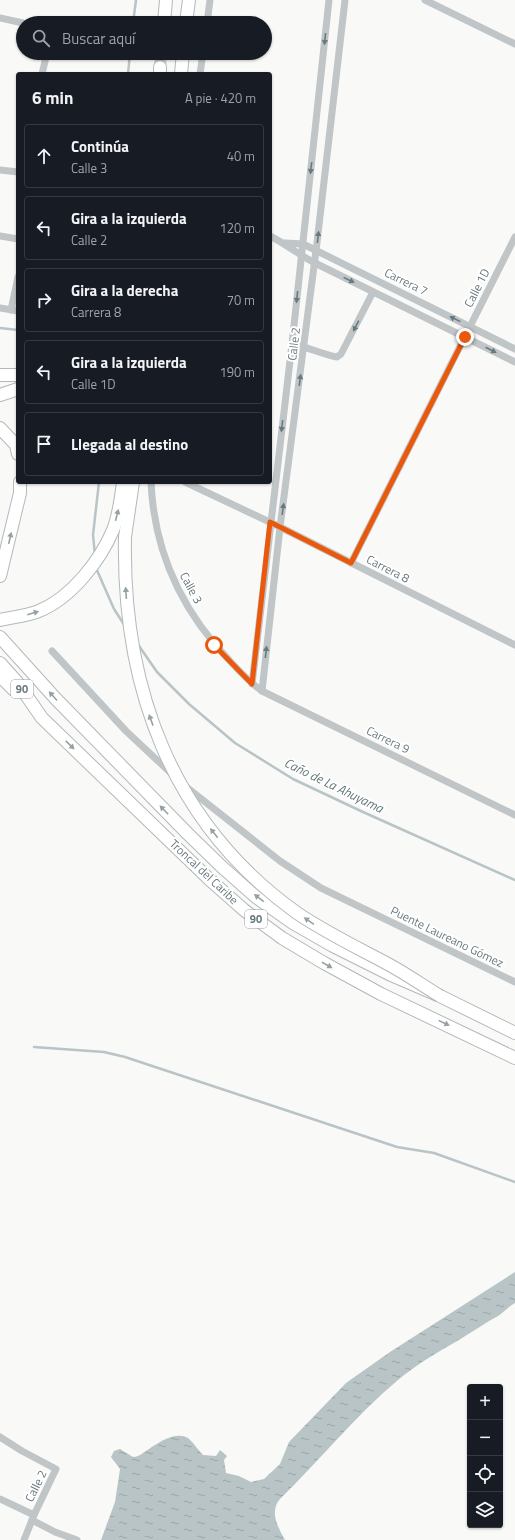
<!DOCTYPE html>
<html lang="es">
<head>
<meta charset="utf-8">
<style>
	body { margin:0; font-family:"Titillium Web",sans-serif; background:#20242c; color:#f1f3f6 }
	.controls { position:absolute; right:12px; bottom:12px; display:grid; overflow:hidden; border-radius:4px; box-shadow:0 1px 3px #0004 }
	.controls button { width:36px; height:36px; display:grid; place-items:center; padding:0; border:0; border-bottom:1px solid #363941; background:#171b24; color:#f1f3f6; font:20px sans-serif }
	.stop { position:absolute; width:12px; height:12px; margin:-9px; border:3px solid #ea580c; border-radius:50%; background:#fff }
	.stop.end { background:#ea580c; border-color:#fff; box-shadow:0 1px 4px #0008 }
	.list { margin:0; padding:0; list-style:none }
	h2 { display:flex; justify-content:space-between; align-items:center; height:52px; margin:0; padding:0 16px; font-size:17px }
	h2 small { font-size:13px; font-weight:400; color:#9ea1a6 }
	.list li { display:grid; grid-template-columns:26px 1fr auto; gap:12px; align-items:center; box-sizing:border-box; height:64px; margin:0 8px 8px; padding:0 8px; border:1px solid #363941; border-radius:4px }
	.list b { display:block; font-size:15px; white-space:nowrap }
	.list p { margin:0; font-size:13px; white-space:nowrap; color:#9ea1a6 }
	.list em { font-size:13px; font-style:normal; color:#9ea1a6 }
	.icon { flex:none; width:22px; height:22px; fill:none; stroke:currentColor; stroke-width:2; stroke-linecap:round; stroke-linejoin:round }
	.map { position:relative; flex:none; width:515px; height:1540px; overflow:hidden }
	.search { position:absolute; background:#171b24; box-shadow:0 1px 3px #0004; left:16px; top:16px; width:256px; height:44px; display:flex; align-items:center; gap:10px; box-sizing:border-box; padding:0 14px; border-radius:22px; color:#9ea1a6; font-size:15px }
	.panel { position:absolute; background:#171b24; box-shadow:0 1px 3px #0004; left:16px; top:72px; width:256px; height:412px; border-radius:4px }
	.map>svg:first-child { display:block }
	.water { fill:url(#water-ripples) }
	.lines { fill:none; stroke-linecap:round; stroke-linejoin:round }
	.stream { stroke:#b8c4c6; stroke-width:2.5 }
	.primary-tunnel { stroke:#ced3d4; stroke-width:12; stroke-dasharray:12 6; stroke-linecap:butt }
	.primary-casing { stroke:#b4b9bb; stroke-width:14 }
	.trunk-casing { stroke:#b4b8ba; stroke-width:14 }
	.minor { stroke:#c0c5c7; stroke-width:7 }
	.primary { stroke:#fff; stroke-width:12 }
	.trunk { stroke:#fff; stroke-width:12 }
	.trunk-bridge-casing { stroke:#b4b8ba; stroke-width:14; stroke-linecap:butt }
	.trunk-bridge { stroke:#fff; stroke-width:12 }
	.oneway { fill:#68797f }
	.oneway2 { fill:#95a1a5 }
	.route { stroke:#ea580c; stroke-width:5 }
	.labels { text-anchor:middle; stroke-width:4; stroke-linejoin:round; paint-order:stroke }
	.shield { fill:#fff; stroke:#95a1a5; stroke-width:1 }
	.shield-label { font-size:11px; font-weight:bold; fill:#68797f }
	.street-label { font-size:12px; fill:#68797f; stroke:#fff }
	.water-label { font-size:13px; font-style:italic; fill:#637678; stroke:#fff }
</style>
</head>
<body>
<div class="map">
<svg width="515" height="1540" viewBox="0 0 515 1540">
	<defs>
		<pattern id="water-ripples" width="26" height="14" patternUnits="userSpaceOnUse"><rect width="26" height="14" fill="#b8c4c6"/><path d="M2 4q2-2 4 0t4 0M15 11q2-2 4 0t4 0" fill="none" stroke="#99a4a6"/></pattern>
	</defs>
	<rect width="100%" height="100%" fill="#f9f9f8"/>
	<path class="water" d="M 515,1272 L 515,1303 C 509,1306 504,1312 498,1316 C 485,1323 472,1332 459,1340 C 438,1352 417,1364 398,1380 C 355,1416 320,1460 280,1499 C 269,1512 278,1527 285,1540 L 101,1540 L 115,1502 L 120,1469 L 111,1457 L 114,1451 L 120,1449 L 133,1457 C 139,1457 144,1452 149,1449 C 159,1442 176,1431 188,1438 C 193,1442 198,1450 203,1455 L 216,1456 L 220,1450 L 227,1456 L 224,1460 L 226,1473 L 239,1476 L 251,1482 L 264,1479 L 280,1464 L 289,1442 L 346,1383 L 390,1352 Z"/>
	<g class="lines">
		<g class="stream">
			<path d="M 133,23 L 136,0"/>
			<path d="M 128,74 L 130,53"/>
			<path d="M 0,328 L 18,330"/>
			<path d="M 95,555 L 93,535 L 99,482"/>
			<path d="M 96,568 L 114,609 L 125,626"/>
			<path d="M 137,643 L 157,672 L 189,704 L 235,743 L 293,779 L 363,812 L 515,880"/>
			<path d="M 34,1047 L 104,1052 L 125,1057 L 397,1147 L 434,1153 L 515,1182"/>
		</g>
		<path class="primary-tunnel" d="M 160,67 L 161,53"/>
		<g class="primary-casing">
			<g id="primary">
				<path d="M 164,23 L 166,0"/>
				<path d="M 186,23 L 189,0"/>
				<path d="M 160,74 L 160,67"/>
				<path d="M 181,74 L 183,53"/>
				<path d="M 0,395 L 18,389"/>
				<path d="M 0,428 L 16,445 L 18,454"/>
				<path d="M 0,576 L 20,493 L 20,482"/>
				<path d="M 0,620 C 13,617 27,616 39,611 C 71,598 100,561 113,530 C 119,515 121,498 123,482"/>
			</g>
		</g>
		<g class="trunk-casing">
			<g id="trunk">
				<path d="M 0,375 L 18,375"/>
				<path d="M 125,537 L 133,482"/>
				<path d="M 0,637 L 56,699 L 188,834 L 222,867 L 256,897 L 293,923 L 333,946 L 389,974 L 440,996 L 515,1033"/>
				<path d="M 0,663 L 17,682 L 42,718 L 209,879 L 244,910 L 282,938 L 324,963 L 381,994 L 515,1058"/>
				<path d="M 0,676 L 14,690"/>
			</g>
		</g>
		<g class="minor">
			<path d="M 425,0 L 515,44"/>
			<path d="M 0,18 L 23,23"/>
			<path d="M 207,23 L 210,0"/>
			<path d="M 42,74 L 47,53"/>
			<path d="M 200,74 L 203,53"/>
			<path d="M 0,170 L 18,172"/>
			<path d="M 0,236 L 18,239"/>
			<path d="M 270,236 C 286,244 299,255 315,263 L 515,362"/>
			<path d="M 285,243 L 303,244 L 515,349"/>
			<path d="M 0,308 L 18,311"/>
			<path d="M 11,310 L 18,277"/>
			<path d="M 292,344 C 308,347 321,354 337,357 L 341,354 L 373,292"/>
			<path d="M 151,482 C 154,551 181,610 229,660 C 239,671 249,682 262,691 L 515,815"/>
			<path d="M 185,482 L 280,527 L 515,645"/>
			<path d="M 351,563 L 515,237"/>
			<path d="M 52,651 L 126,731 L 174,776"/>
			<path d="M 252,684 L 292,344 L 329,0"/>
			<path d="M 262,691 L 280,527 L 316,251 L 345,0"/>
			<path d="M 185,786 L 280,861 L 321,888 L 515,982"/>
			<path d="M 0,1437 L 22,1451 L 56,1469 L 34,1515 L 24,1540"/>
			<path d="M 0,1499 L 34,1515"/>
			<path d="M 32,1520 L 55,1532 L 77,1540"/>
		</g>
		<use href="#primary" class="primary"/>
		<use href="#trunk" class="trunk"/>
		<g class="trunk-bridge-casing">
			<path id="trunk-bridge" d="M 125,537 C 122,687 171,823 297,913 C 325,932 356,947 386,963 C 405,973 422,985 440,996"/>
		</g>
		<use href="#trunk-bridge" class="trunk-bridge"/>
	</g>
	<defs><path id="oneway-solid" d="M-6-.8H1V-3.2L6.5 0L1 3.2V.8H-6Z"/></defs>
	<g class="oneway">
		<use href="#oneway-solid" transform="translate(325 39) rotate(96)"/>
		<use href="#oneway-solid" transform="translate(311 168) rotate(97)"/>
		<use href="#oneway-solid" transform="translate(318 237) rotate(-84)"/>
		<use href="#oneway-solid" transform="translate(349 280) rotate(26)"/>
		<use href="#oneway-solid" transform="translate(297 297) rotate(96)"/>
		<use href="#oneway-solid" transform="translate(455 319) rotate(-154)"/>
		<use href="#oneway-solid" transform="translate(356 326) rotate(117)"/>
		<use href="#oneway-solid" transform="translate(491 350) rotate(27)"/>
		<use href="#oneway-solid" transform="translate(300 380) rotate(-82)"/>
		<use href="#oneway-solid" transform="translate(282 426) rotate(97)"/>
		<use href="#oneway-solid" transform="translate(283 509) rotate(-82)"/>
		<use href="#oneway-solid" transform="translate(266 652) rotate(-84)"/>
	</g>
	<g class="oneway2">
		<use href="#oneway-solid" transform="translate(117 515) rotate(-76)"/>
		<use href="#oneway-solid" transform="translate(10 538) rotate(-77)"/>
		<use href="#oneway-solid" transform="translate(126 593) rotate(-94)"/>
		<use href="#oneway-solid" transform="translate(33 613) rotate(-16)"/>
		<use href="#oneway-solid" transform="translate(53 696) rotate(-132)"/>
		<use href="#oneway-solid" transform="translate(151 720) rotate(-110)"/>
		<use href="#oneway-solid" transform="translate(70 745) rotate(44)"/>
		<use href="#oneway-solid" transform="translate(164 810) rotate(-134)"/>
		<use href="#oneway-solid" transform="translate(214 833) rotate(-128)"/>
		<use href="#oneway-solid" transform="translate(259 898) rotate(-143)"/>
		<use href="#oneway-solid" transform="translate(309 921) rotate(-146)"/>
		<use href="#oneway-solid" transform="translate(327 965) rotate(29)"/>
		<use href="#oneway-solid" transform="translate(444 1023) rotate(26)"/>
	</g>
	<g class="lines">
		<path class="route" d="M 214,645 L 252,684 L 270,522 L 351,563 L 465,337"/>
	</g>
	<g class="labels">
		<g class="shield">
			<rect x="11" y="680" width="22" height="18" rx="3"/>
			<rect x="245" y="910" width="22" height="18" rx="3"/>
		</g>
		<g class="shield-label">
			<text x="22" y="693">90</text>
			<text x="256" y="923">90</text>
		</g>
		<g class="street-label">
			<text transform="translate(406 282) rotate(26)" y="4">Carrera 7</text>
			<text transform="translate(477 288) rotate(-63)" y="4">Calle 1D</text>
			<text transform="translate(294 344) rotate(-83)" y="4">Calle 2</text>
			<text transform="translate(388 569) rotate(27)" y="4">Carrera 8</text>
			<text transform="translate(191 588) rotate(62)" y="4">Calle 3</text>
			<text transform="translate(388 740) rotate(26)" y="4">Carrera 9</text>
			<text transform="translate(204 872) rotate(43)" y="4">Troncal del Caribe</text>
			<text transform="translate(447 937) rotate(26)" y="4">Puente Laureano Gómez</text>
			<text transform="translate(36 1486) rotate(-64)" y="4">Calle 2</text>
		</g>
		<g class="water-label">
			<text transform="translate(334 785) rotate(26)" y="5">Caño de La Ahuyama</text>
		</g>
	</g>
</svg>
<div class="controls">
<button>+</button>
<button>−</button>
<button><svg class="icon" aria-label="locate" viewBox="0 0 24 24"><circle cx="12" cy="12" r="6"/><path d="M12 2v4M12 18v4M2 12h4M18 12h4"/></svg></button>
<button><svg class="icon" aria-label="layers" viewBox="0 0 24 24"><path d="M12 4l9 5-9 5-9-5zM3 14l9 5 9-5"/></svg></button>
</div>
<div class="stop" style="left:214px;top:645px"></div>
<div class="stop end" style="left:465px;top:337px"></div>
<div class="search"><svg class="icon" aria-label="search" viewBox="0 0 24 24"><circle cx="10" cy="10" r="6"/><path d="M15 15l6 6"/></svg>Buscar aquí</div>
<section class="panel">
<h2>6 min<small>A pie · 420 m</small></h2>
<ul class="list">
<li><svg class="icon" aria-label="ahead" viewBox="0 0 24 24"><path d="M12 20V5M6 11l6-6 6 6"/></svg><div><b>Continúa</b><p>Calle 3</p></div><em>40 m</em></li>
<li><svg class="icon" aria-label="left" viewBox="0 0 24 24"><path d="M17 20v-9H6M10 6l-5 5 5 5"/></svg><div><b>Gira a la izquierda</b><p>Calle 2</p></div><em>120 m</em></li>
<li><svg class="icon" aria-label="right" viewBox="0 0 24 24"><path d="M7 20v-9h11M14 6l5 5-5 5"/></svg><div><b>Gira a la derecha</b><p>Carrera 8</p></div><em>70 m</em></li>
<li><svg class="icon" aria-label="left" viewBox="0 0 24 24"><path d="M17 20v-9H6M10 6l-5 5 5 5"/></svg><div><b>Gira a la izquierda</b><p>Calle 1D</p></div><em>190 m</em></li>
<li><svg class="icon" aria-label="arrive" viewBox="0 0 24 24"><path d="M6 21V4h12l-3 4 3 4H6"/></svg><div><b>Llegada al destino</b></div></li>
</ul>
</section>
</div>
</body>
</html>
